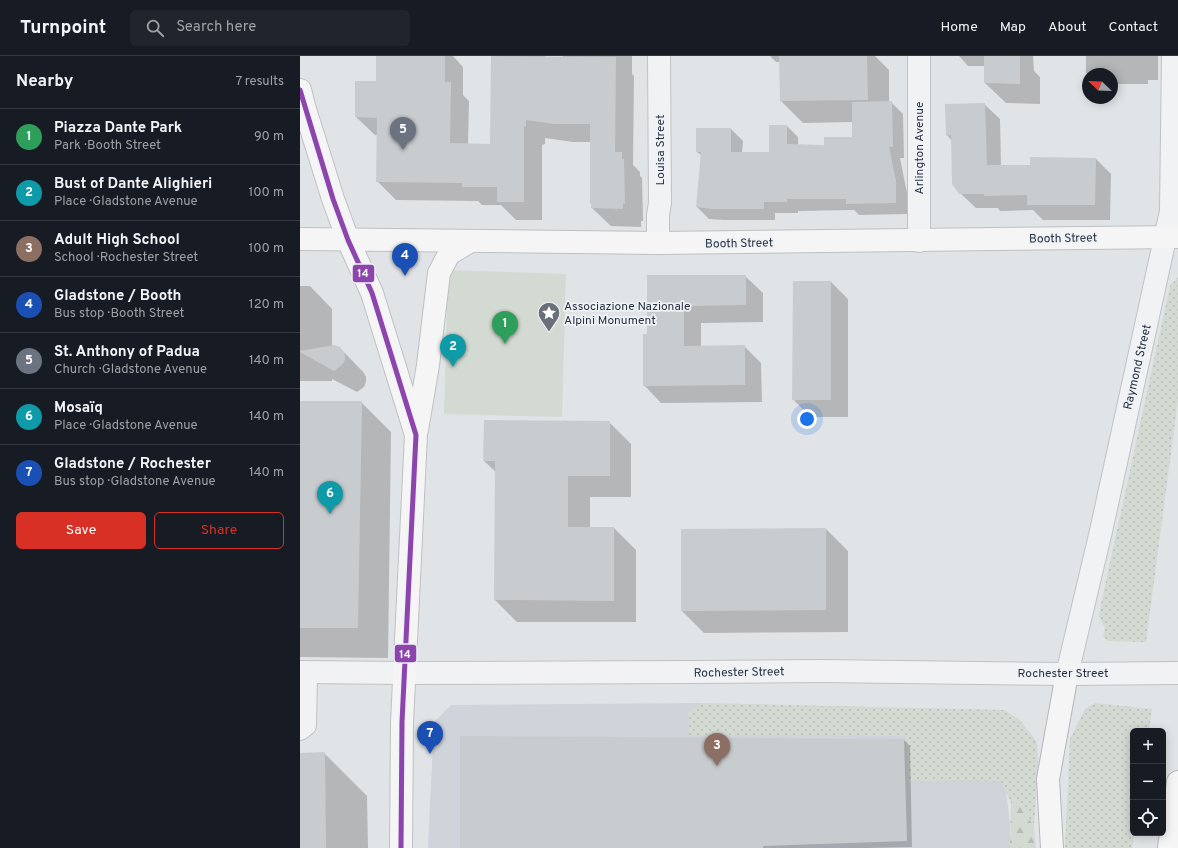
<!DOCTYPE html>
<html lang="en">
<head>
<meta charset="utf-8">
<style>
	body { margin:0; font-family:Overpass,sans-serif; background:#20242c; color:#f1f3f6 }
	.controls { position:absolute; right:12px; bottom:12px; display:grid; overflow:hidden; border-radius:6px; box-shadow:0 2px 10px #0003 }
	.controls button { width:36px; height:36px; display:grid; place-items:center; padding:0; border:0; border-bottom:1px solid #363941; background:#171b24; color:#f1f3f6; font:20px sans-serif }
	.compass { position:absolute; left:782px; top:12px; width:36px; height:36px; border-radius:50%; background:#171b24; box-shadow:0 2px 10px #0003; rotate:293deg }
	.you { position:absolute; left:507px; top:363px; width:14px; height:14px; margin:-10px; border:3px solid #fff; border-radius:50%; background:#1a73e8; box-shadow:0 0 0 6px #1a73e833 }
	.badge { display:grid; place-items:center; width:26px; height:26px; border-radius:50%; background:#d93025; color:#fff; font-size:13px; font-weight:700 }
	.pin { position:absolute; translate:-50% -33px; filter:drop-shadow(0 1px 2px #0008) }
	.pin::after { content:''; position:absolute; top:21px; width:14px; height:12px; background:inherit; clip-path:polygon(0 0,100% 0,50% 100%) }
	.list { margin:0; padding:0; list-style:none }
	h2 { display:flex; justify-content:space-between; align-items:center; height:52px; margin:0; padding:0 16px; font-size:17px }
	h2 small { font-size:13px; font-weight:400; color:#9ea1a6 }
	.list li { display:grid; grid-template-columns:26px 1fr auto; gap:12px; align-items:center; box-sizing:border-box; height:56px; padding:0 16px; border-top:1px solid #363941 }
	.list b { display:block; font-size:15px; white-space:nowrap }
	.list p { margin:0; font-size:13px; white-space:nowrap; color:#9ea1a6 }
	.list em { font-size:13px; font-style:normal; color:#9ea1a6 }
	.actions { display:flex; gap:8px; padding:12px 16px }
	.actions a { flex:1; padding:9px 0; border:1px solid #d93025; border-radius:6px; text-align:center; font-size:14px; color:#d93025 }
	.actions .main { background:#d93025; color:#fff }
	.icon { flex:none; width:22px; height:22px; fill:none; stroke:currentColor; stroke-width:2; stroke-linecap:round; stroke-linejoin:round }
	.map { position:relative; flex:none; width:878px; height:792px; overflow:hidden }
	header { display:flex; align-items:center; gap:24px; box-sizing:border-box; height:56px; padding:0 20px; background:#171b24; border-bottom:1px solid #363941 }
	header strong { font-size:19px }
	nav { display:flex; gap:22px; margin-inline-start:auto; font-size:14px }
	.search { width:280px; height:36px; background:#20242c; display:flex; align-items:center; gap:10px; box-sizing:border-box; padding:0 14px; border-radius:6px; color:#9ea1a6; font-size:15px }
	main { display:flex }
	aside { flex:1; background:#171b24 }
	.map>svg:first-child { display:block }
	.built { fill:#cfd3da }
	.grass { fill:url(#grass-dots) }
	.forest { fill:url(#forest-firs) }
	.park { fill:#d2dad2 }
	.shadow { fill:#0003 }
	.building { fill:#c9cccf }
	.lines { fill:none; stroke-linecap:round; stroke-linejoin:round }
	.minor-casing { stroke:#bfc2c5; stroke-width:24 }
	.major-casing { stroke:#bdc1c4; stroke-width:24 }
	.highway-casing { stroke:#b3b7bb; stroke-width:24 }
	.minor { stroke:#f1f2f3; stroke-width:22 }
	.major { stroke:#f5f5f6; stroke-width:22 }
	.highway { stroke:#f5f5f6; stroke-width:22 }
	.bus-1-casing { stroke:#eff2f6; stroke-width:8 }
	.bus-1 { stroke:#8e44ad; stroke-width:5 }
	.labels { text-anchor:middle; stroke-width:3.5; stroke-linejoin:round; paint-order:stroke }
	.street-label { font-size:12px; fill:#283240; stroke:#eff2f6 }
	.poi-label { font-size:12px; fill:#283240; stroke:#eff2f6; text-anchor:start }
	.line-badge { stroke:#eff2f6; stroke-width:1.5 }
	.badge-label { font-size:11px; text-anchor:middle; font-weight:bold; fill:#fff }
</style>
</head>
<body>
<header>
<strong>Turnpoint</strong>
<div class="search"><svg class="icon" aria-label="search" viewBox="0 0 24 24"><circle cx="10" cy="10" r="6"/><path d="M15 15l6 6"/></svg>Search here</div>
<nav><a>Home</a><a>Map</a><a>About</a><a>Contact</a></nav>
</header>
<main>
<aside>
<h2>Nearby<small>7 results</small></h2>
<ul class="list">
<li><span class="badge" style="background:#2e9e5b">1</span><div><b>Piazza Dante Park</b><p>Park · Booth Street</p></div><em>90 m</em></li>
<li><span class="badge" style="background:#0f9aa8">2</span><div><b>Bust of Dante Alighieri</b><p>Place · Gladstone Avenue</p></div><em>100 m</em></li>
<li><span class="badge" style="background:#8d6e63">3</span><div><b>Adult High School</b><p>School · Rochester Street</p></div><em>100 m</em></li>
<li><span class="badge" style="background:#1a4fb4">4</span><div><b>Gladstone / Booth</b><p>Bus stop · Booth Street</p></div><em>120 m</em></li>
<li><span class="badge" style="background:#6b7280">5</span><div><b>St. Anthony of Padua</b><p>Church · Gladstone Avenue</p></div><em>140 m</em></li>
<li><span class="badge" style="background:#0f9aa8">6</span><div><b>Mosaïq</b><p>Place · Gladstone Avenue</p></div><em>140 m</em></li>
<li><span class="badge" style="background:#1a4fb4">7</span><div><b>Gladstone / Rochester</b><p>Bus stop · Gladstone Avenue</p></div><em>140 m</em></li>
</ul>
<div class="actions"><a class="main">Save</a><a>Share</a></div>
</aside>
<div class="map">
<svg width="878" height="792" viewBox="0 0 878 792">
	<defs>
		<pattern id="grass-dots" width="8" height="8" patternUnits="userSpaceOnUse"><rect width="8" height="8" fill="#d2dad2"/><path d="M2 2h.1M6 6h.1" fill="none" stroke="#b4bcb5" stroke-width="1.8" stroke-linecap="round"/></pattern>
		<pattern id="forest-firs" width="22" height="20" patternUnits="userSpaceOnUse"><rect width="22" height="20" fill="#d2dad2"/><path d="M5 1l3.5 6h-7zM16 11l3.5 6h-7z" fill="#b4bcb5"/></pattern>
	</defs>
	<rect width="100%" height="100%" fill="#e1e4e7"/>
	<path class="built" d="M 402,647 L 696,654 L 710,768 L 710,792 L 128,792 L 134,666 L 151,649 Z"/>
	<g class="grass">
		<path d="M 878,221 L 878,344 L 846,586 L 808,585 L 803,580 L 805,572 L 799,561 L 801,548 L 870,230 Z"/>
		<path d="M 402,647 L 704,654 L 720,664 L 737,686 L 738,708 L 734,771 L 718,743 L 711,746 L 701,726 L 608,725 L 606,680 L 389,679 L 388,656 Z"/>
		<path d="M 795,647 L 852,653 L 849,675 L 833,675 L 833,777 L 835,777 L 832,792 L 765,792 L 770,683 L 785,653 Z"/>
	</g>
	<path class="forest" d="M 718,743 L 734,771 L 736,792 L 710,792 L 711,746 Z"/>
	<path class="park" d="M 148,214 L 266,218 L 262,361 L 144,358 Z"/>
	<g class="shadow">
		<path d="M 77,0 L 153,0 L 163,11 L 163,39 L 169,45 L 168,89 L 191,89 L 192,0 L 245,0 L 245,1 L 263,2 L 263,0 L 332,0 L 332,18 L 334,20 L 333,109 L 340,116 L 340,120 L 342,122 L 343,165 L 341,165 L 341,171 L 311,170 L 292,152 L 291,86 L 273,86 L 245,82 L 245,88 L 242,89 L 242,164 L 216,164 L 201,149 L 182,149 L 178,145 L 96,144 L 77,125 L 77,79 L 75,79 L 56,61 L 77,26 Z"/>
		<path d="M 470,0 L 575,0 L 589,14 L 589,47 L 591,46 L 603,58 L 604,102 L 600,102 L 607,137 L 607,158 L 559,159 L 554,154 L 498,155 L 498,157 L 475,157 L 475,164 L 424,164 L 409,163 L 397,151 L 402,100 L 397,96 L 431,73 L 443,85 L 442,97 L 470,97 L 487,70 L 498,81 L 498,90 L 525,90 L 553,82 L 553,66 L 503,67 L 481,45 L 480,6 L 476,6 Z"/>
		<path d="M 659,0 L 733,0 L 734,15 L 740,21 L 740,48 L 706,47 L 685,27 L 685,10 L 668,10 Z"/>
		<path d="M 786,0 L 858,0 L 858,24 L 848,24 L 848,28 L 812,28 L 812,18 L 788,19 L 786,17 Z"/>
		<path d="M 684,48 L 700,63 L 701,110 L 731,110 L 796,103 L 811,118 L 810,164 L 743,164 L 733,154 L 700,155 L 698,152 L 676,152 L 660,137 L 652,85 L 647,79 Z"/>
		<path d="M 348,220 L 445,220 L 463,237 L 463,266 L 401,267 L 401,290 L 444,290 L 461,307 L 462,346 L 361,347 L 344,329 L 348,279 Z"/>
		<path d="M 494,226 L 531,226 L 548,243 L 548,361 L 510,361 L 493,343 Z"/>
		<path d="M 0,230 L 10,230 L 32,253 L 32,290 L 42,294 L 64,317 L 66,321 L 66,326 L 64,331 L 57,336 L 32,323 L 32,325 L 0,325 Z"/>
		<path d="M 0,346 L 61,346 L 91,376 L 88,602 L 0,601 Z"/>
		<path d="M 185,365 L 309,366 L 331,388 L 331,441 L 290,441 L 290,472 L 314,472 L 336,494 L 336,566 L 217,566 L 195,544 L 196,416 L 184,405 Z"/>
		<path d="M 526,473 L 548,495 L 548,576 L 404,577 L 382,555 L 382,474 Z"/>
		<path d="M 604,684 L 610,690 L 612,791 L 567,792 L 161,792 Z"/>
		<path d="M 24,697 L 67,740 L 68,792 L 0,792 L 0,698 Z"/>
	</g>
	<g class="building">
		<path d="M 76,0 L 145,0 L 145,26 L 151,26 L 150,87 L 190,88 L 191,0 L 316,1 L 315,96 L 322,96 L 322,103 L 324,103 L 325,148 L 323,147 L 323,153 L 291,152 L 291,148 L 290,147 L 290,68 L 254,68 L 226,64 L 226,70 L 224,71 L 224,146 L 197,146 L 197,131 L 162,131 L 162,127 L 76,126 L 77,62 L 55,61 L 55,25 L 76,25 Z"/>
		<path d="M 479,0 L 567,0 L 568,44 L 480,45 Z"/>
		<path d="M 684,0 L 720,0 L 720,28 L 684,27 Z"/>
		<path d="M 592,45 L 593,91 L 589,91 L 596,125 L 596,147 L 546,148 L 546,143 L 487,143 L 487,146 L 464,146 L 464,153 L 412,153 L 396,151 L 401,96 L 396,96 L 396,72 L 431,72 L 431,96 L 469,96 L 469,69 L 487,69 L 487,88 L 524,89 L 524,81 L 552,81 L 552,46 Z"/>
		<path d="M 685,47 L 687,109 L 730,109 L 730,101 L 796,102 L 795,149 L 727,149 L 727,139 L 684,140 L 684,138 L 659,138 L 652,128 L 651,79 L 646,80 L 645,48 Z"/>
		<path d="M 347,219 L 446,219 L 446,249 L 384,250 L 384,290 L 445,289 L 445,329 L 343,330 L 343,278 L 347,278 Z"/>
		<path d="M 493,225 L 531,225 L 531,344 L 492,344 Z"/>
		<path d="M 34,289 L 40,291 L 45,298 L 45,304 L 42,309 L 34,315 L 0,296 L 0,295 Z"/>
		<path d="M 0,345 L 62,345 L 58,572 L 0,572 Z"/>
		<path d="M 184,364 L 310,365 L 310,420 L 268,420 L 268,471 L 314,471 L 314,545 L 194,544 L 195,405 L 183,405 Z"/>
		<path d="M 526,472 L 526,554 L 381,555 L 381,473 Z"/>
		<path d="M 160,680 L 604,683 L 607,785 L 463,790 L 463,792 L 160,792 Z"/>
		<path d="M 25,696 L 26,792 L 0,792 L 0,697 Z"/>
	</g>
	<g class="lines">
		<g class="minor-casing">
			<g id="minor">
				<path d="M 619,185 L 619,0"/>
				<path d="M 358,187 L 358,159 L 360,147 L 359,0"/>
				<path d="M 0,616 L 105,617 L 392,616 L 521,615 L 767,618 L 878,617"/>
				<path d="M 767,618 L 801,475 L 871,155 L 873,0"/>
				<path d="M 0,673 L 5,669 L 6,616"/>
			</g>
		</g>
		<g class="major-casing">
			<g id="major">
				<path d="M 0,34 L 4,50 L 33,143 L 48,184 L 72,237 L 116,379 L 102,666 L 101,792"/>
				<path d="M 0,183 L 358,187 L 878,181"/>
				<path d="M 117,374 L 128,309 L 139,217 L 149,198 L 169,186"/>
			</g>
		</g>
		<g class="highway-casing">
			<g id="highway">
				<path d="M 752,792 L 748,723 L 767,618"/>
				<path d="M 869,792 L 878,726"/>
			</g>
		</g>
		<use href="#minor" class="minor"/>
		<use href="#major" class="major"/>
		<use href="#highway" class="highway"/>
		<g class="bus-1-casing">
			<path id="bus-1" d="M 0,34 L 33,143 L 48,184 L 72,237 L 116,379 L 102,666 L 101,792"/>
		</g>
		<use href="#bus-1" class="bus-1"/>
	</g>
	<defs>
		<g id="sight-pin" transform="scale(1.15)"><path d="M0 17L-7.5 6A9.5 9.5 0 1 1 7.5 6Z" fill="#69707a" stroke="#eff2f6"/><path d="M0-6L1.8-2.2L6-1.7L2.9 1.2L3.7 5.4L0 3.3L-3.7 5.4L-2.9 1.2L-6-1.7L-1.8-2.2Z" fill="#fff"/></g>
	</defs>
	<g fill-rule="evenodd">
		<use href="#sight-pin" x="249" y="257"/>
	</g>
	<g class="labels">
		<g class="street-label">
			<text transform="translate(619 92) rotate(-90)" y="4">Arlington Avenue</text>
			<text transform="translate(360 94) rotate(-90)" y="4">Louisa Street</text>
			<text transform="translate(763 182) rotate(-1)" y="4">Booth Street</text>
			<text transform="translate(439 187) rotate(-1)" y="4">Booth Street</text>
			<text transform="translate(837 311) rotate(-77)" y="4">Raymond Street</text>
			<text transform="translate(439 616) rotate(-1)" y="4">Rochester Street</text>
			<text x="763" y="621">Rochester Street</text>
		</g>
		<g class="poi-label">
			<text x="264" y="254">Associazione Nazionale<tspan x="264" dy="14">Alpini Monument</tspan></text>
		</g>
	</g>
	<g class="line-badge">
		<rect x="52" y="208" width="23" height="19" rx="4" fill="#8e44ad"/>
		<rect x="94" y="588" width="23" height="19" rx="4" fill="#8e44ad"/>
	</g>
	<g class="badge-label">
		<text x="63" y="221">14</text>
		<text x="105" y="602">14</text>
	</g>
</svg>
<div class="controls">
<button>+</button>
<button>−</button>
<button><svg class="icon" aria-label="locate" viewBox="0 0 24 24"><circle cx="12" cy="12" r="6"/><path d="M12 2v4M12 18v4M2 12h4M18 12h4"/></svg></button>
</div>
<svg class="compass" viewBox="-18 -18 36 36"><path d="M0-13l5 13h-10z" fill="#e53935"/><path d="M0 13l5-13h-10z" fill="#9ea1a6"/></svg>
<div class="you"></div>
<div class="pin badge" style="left:205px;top:288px;background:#2e9e5b">1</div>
<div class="pin badge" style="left:153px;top:311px;background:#0f9aa8">2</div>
<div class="pin badge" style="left:417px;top:710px;background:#8d6e63">3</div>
<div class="pin badge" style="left:105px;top:220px;background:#1a4fb4">4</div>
<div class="pin badge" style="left:103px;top:94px;background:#6b7280">5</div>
<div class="pin badge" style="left:30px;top:458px;background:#0f9aa8">6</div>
<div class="pin badge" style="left:130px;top:698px;background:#1a4fb4">7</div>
</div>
</main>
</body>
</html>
